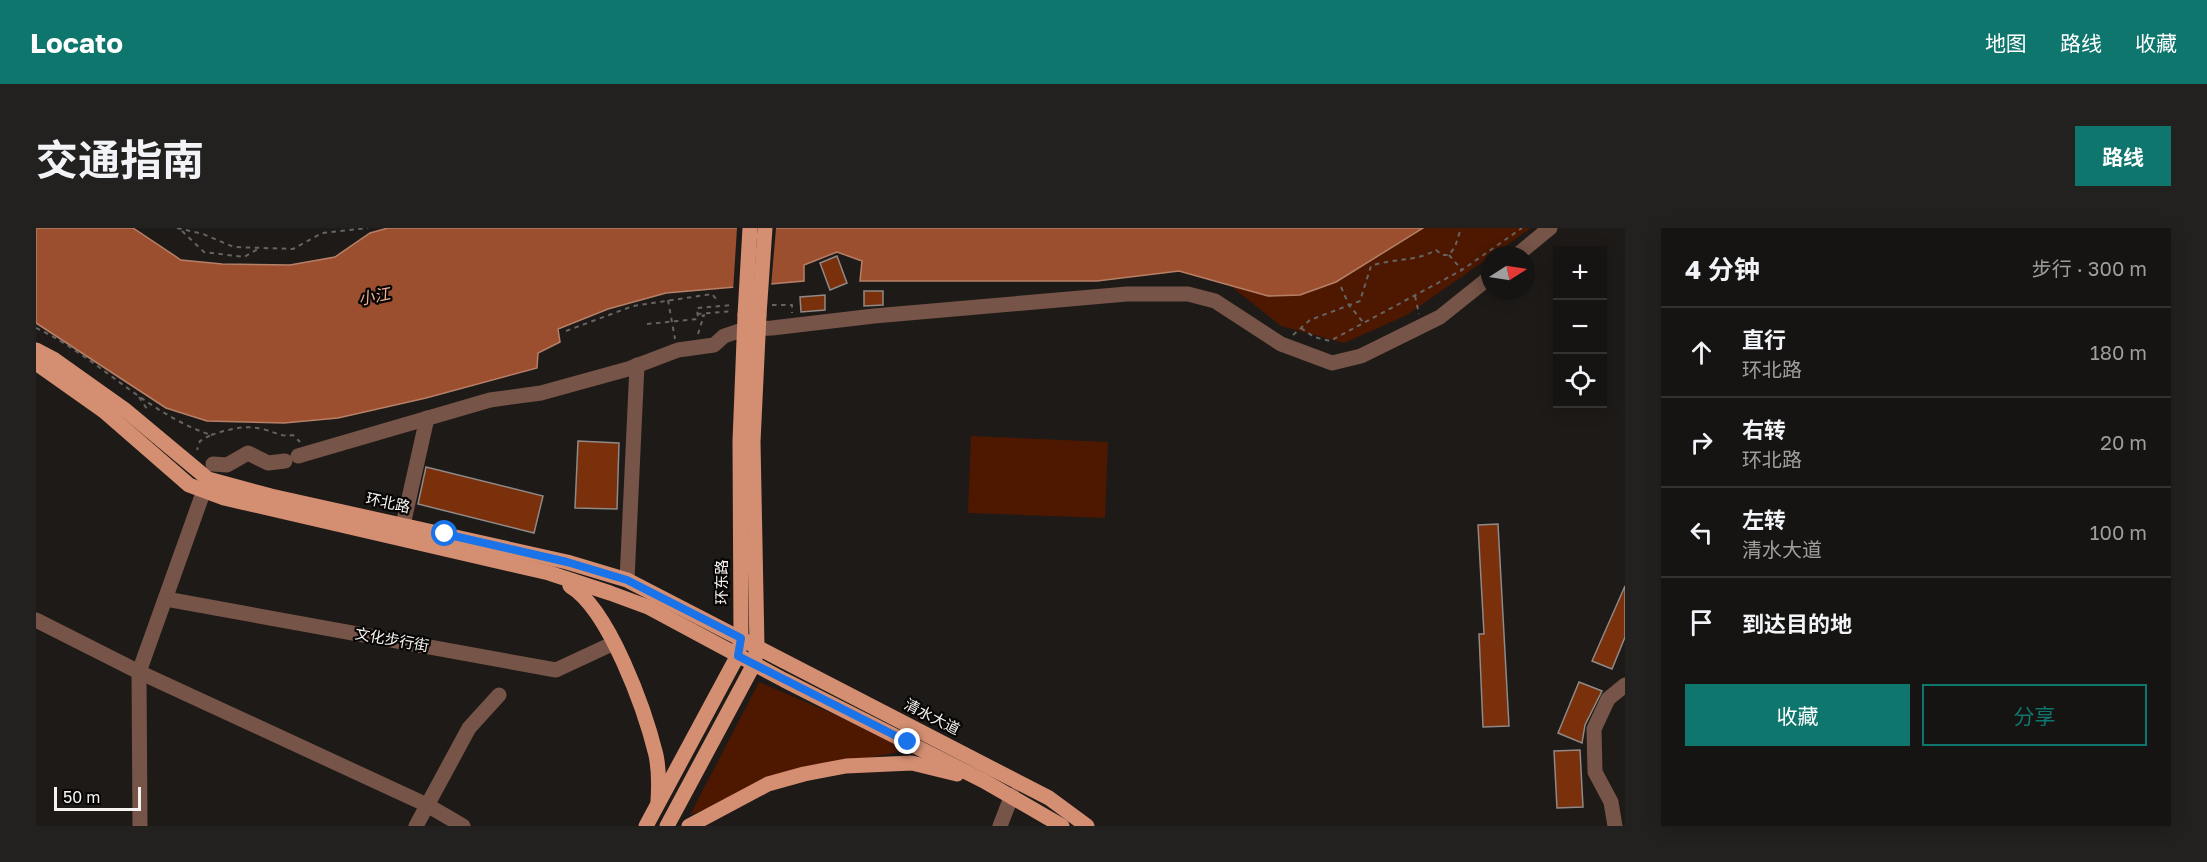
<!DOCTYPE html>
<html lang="zh">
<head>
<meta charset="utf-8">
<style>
	body { margin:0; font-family:"Golos Text","Noto Sans SC",sans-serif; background:#232120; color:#f1f3f6 }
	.controls { position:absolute; right:18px; top:18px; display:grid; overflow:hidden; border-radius:0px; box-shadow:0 3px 15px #0003 }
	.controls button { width:54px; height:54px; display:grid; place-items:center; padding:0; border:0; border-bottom:2px solid #353332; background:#161412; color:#f1f3f6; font:30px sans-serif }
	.compass { position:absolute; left:1445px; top:18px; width:54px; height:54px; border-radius:50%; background:#161412; box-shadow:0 3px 15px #0003; rotate:78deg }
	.scale { position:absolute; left:18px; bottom:15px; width:87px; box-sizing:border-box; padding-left:6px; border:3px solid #f6f3f1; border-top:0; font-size:16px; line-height:21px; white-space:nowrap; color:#f6f3f1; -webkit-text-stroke:4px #070605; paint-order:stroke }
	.stop { position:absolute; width:18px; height:18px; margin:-14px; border:4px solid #1a73e8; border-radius:50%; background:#fff }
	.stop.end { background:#1a73e8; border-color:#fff; box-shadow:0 2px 6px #0008 }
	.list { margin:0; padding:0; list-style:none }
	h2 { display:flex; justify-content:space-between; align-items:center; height:78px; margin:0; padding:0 24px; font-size:26px }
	h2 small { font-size:20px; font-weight:400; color:#9e9e9f }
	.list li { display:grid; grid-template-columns:39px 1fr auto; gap:18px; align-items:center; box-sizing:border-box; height:90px; padding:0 24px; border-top:2px solid #353332 }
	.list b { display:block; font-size:22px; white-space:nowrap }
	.list p { margin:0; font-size:20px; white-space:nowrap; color:#9e9e9f }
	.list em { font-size:20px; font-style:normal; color:#9e9e9f }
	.actions { display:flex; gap:12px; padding:18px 24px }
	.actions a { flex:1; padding:14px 0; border:2px solid #0f766e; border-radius:0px; text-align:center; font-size:21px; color:#0f766e }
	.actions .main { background:#0f766e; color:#fff }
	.icon { flex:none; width:33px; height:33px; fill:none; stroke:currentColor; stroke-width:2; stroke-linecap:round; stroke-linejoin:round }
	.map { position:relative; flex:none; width:1589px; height:598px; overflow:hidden; border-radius:0px }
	header { display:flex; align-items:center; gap:36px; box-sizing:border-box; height:84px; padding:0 30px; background:#0f766e; color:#fff }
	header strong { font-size:28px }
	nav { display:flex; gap:33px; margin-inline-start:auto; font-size:21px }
	.intro { display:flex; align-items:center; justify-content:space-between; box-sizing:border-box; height:144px; padding:0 36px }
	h1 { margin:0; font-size:42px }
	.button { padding:15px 27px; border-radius:0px; background:#0f766e; color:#fff; font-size:21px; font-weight:700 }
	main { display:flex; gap:36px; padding:0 36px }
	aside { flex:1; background:#161412; border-radius:0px; box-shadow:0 3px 15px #0003 }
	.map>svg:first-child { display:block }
	.green { fill:#4e1800 }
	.water { fill:#9b4f2e; stroke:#b68068; stroke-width:1.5 }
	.pier { fill:#1e1a18 }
	.building { fill:#79300b; stroke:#8f8987; stroke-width:1.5 }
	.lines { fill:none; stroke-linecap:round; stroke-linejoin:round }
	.path { stroke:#676361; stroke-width:2; stroke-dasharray:4.5 4.5; stroke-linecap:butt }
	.minor { stroke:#765447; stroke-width:15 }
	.major { stroke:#d48e71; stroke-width:15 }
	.major-bridge { stroke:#d48e71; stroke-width:15 }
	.route { stroke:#1a73e8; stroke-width:8 }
	.labels { text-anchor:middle; stroke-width:4.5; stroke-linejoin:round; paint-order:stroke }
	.street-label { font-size:15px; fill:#f6f3f1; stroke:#070605 }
	.water-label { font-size:16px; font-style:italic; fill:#f1b096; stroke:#070605 }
</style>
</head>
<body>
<header>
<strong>Locato</strong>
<nav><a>地图</a><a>路线</a><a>收藏</a></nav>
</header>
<div class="intro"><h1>交通指南</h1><a class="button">路线</a></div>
<main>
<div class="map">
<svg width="1589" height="598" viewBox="0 0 1589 598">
	<rect width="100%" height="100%" fill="#1e1a18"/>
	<g class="green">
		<path d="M 1387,0 L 1495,0 L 1371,87 L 1308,115 L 1245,98 L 1191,55 L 1232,68 L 1300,54 Z"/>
		<path d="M 935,208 L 1072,214 L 1069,290 L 932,285 Z"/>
		<path d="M 723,454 L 878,521 L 777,541 L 654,587 Z"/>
	</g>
	<path class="water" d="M 0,0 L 97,0 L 145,32 L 186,36 L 254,37 L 299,29 L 334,5 L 352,0 L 1387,0 L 1300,54 L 1264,67 L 1232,68 L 1143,43 L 1061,53 L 824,53 L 826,33 L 801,24 L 768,37 L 768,53 L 630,65 L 572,81 L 522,101 L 524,114 L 502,125 L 501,140 L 390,170 L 302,190 L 248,195 L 171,193 L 130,180 L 0,95 Z"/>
	<path class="pier" d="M 701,0 L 740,0 L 735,59 L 697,64 Z"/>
	<g class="building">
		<path d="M 801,28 L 811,55 L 794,62 L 784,35 Z"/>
		<path d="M 828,63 L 847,63 L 847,77 L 828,78 Z"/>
		<path d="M 789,67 L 789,82 L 765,84 L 764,69 Z"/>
		<path d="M 542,213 L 583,215 L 581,281 L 539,280 Z"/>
		<path d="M 390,239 L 507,268 L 498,305 L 382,276 Z"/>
		<path d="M 1462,296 L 1473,498 L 1447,499 L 1443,406 L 1448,406 L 1442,297 Z"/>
		<path d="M 1589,358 L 1589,409 L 1576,441 L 1556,433 Z"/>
		<path d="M 1543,454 L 1566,463 L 1549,497 L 1546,515 L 1522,505 Z"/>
		<path d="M 1544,522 L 1547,579 L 1521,580 L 1518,523 Z"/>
	</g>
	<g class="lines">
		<g class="path">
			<path d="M 141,0 L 167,6 L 198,19 L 257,21 L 286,5 L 332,0"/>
			<path d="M 146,3 L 168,24 L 208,29 L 222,21"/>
			<path d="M 1413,27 L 1426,42"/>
			<path d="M 1305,59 L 1313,77 L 1327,94"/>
			<path d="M 1379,68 L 1383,86"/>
			<path d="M 632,72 L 639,111"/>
			<path d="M 736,77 L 756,77 L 756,85"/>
			<path d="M 661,86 L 697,83"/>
			<path d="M 611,96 L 662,91 L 661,80 L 697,77"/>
			<path d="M 0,100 C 62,129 109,185 175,207 L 164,213 L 161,222"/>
			<path d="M 1265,100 L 1278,109 L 1294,113 L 1426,42 L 1486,0"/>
			<path d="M 530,103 L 597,78 L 676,66 L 680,71"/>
			<path d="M 662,106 L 668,87 L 662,91"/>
			<path d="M 1257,107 L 1274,92 L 1324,73 L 1335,38 C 1357,30 1379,34 1400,22 L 1406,27 L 1413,27 L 1419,19 L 1425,0"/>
			<path d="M 103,169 L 113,184"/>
			<path d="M 175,207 C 194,201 210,196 230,202 C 241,205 245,209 257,207 L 264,214"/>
		</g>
		<g class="minor">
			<path d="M 1481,27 L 1514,0"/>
			<path d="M 262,228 L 454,172 L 505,165 L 592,141 L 642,122 L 678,117 L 688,108 L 709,101 L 736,100 L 838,88 L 1091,66 L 1152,66 L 1179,73 L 1245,116 L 1296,135 L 1325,128 L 1404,89 L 1454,49"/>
			<path d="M 177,236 L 191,237 L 212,225 L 232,235 L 249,233"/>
			<path d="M 367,297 L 391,190"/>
			<path d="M 591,352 L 601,137"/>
			<path d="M 130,371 L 520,442 L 578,415"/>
			<path d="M 0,392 L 103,444 L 391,577 L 427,598"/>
			<path d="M 104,598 L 103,444 L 172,251"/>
			<path d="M 380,598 L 433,500 L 463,467"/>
			<path d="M 964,598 L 976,567"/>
			<path d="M 1579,598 L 1575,574 L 1559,544 L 1558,501 L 1572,471 L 1589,457"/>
		</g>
		<g class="major">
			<path d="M 0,122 L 19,132 L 88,181 L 172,251 L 235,268 L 531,334 L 591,352 L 1013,570 L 1051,598"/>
			<path d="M 0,135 L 68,183 L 153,257 L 188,270 L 513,345 L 574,365 L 612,379 L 748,452 L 948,553 L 1026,598"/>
			<path d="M 534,358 C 573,381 609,482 620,527 C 623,542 623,558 622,573"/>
			<path d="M 610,598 L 702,427 L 705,410 L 704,213 L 709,87"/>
			<path d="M 631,598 L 718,436 L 721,419 L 717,214 L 723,87"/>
			<path d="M 653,598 L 732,556 L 768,546 L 810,538 L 876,535 L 921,546"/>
		</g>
		<g class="major-bridge">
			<path d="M 709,87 L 714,0"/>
			<path d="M 723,87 L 729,0"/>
		</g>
	</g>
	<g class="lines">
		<path class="route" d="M 409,306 L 531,334 L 591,352 L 705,410 L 702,428 L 872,514"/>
	</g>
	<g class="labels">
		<g class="street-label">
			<text transform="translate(352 275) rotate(12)" y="5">环北路</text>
			<text transform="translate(686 354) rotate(-90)" y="5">环东路</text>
			<text transform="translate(356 412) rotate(10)" y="5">文化步行街</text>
			<text transform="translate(896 489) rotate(27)" y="5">清水大道</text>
		</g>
		<g class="water-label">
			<text transform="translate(338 68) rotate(-11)" y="6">小江</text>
		</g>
	</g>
</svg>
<div class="controls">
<button>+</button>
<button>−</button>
<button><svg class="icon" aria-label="locate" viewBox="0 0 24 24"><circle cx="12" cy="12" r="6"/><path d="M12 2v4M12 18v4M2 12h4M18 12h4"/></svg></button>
</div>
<svg class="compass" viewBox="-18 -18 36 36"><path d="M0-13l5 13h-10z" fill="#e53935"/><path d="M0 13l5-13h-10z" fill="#9e9e9f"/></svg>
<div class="scale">50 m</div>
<div class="stop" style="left:409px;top:306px"></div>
<div class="stop end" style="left:872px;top:514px"></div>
</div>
<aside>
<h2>4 分钟<small>步行 · 300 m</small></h2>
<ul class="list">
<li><svg class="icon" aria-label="ahead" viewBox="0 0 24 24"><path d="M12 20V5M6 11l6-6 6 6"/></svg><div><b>直行</b><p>环北路</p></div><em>180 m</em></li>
<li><svg class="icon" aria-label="right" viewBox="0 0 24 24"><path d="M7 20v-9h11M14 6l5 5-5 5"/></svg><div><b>右转</b><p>环北路</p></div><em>20 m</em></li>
<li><svg class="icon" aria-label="left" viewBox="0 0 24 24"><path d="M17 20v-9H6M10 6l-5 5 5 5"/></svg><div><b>左转</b><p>清水大道</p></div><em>100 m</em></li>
<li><svg class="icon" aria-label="arrive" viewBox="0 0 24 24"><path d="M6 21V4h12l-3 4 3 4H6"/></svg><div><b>到达目的地</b></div></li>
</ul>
<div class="actions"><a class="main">收藏</a><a>分享</a></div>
</aside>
</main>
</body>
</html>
